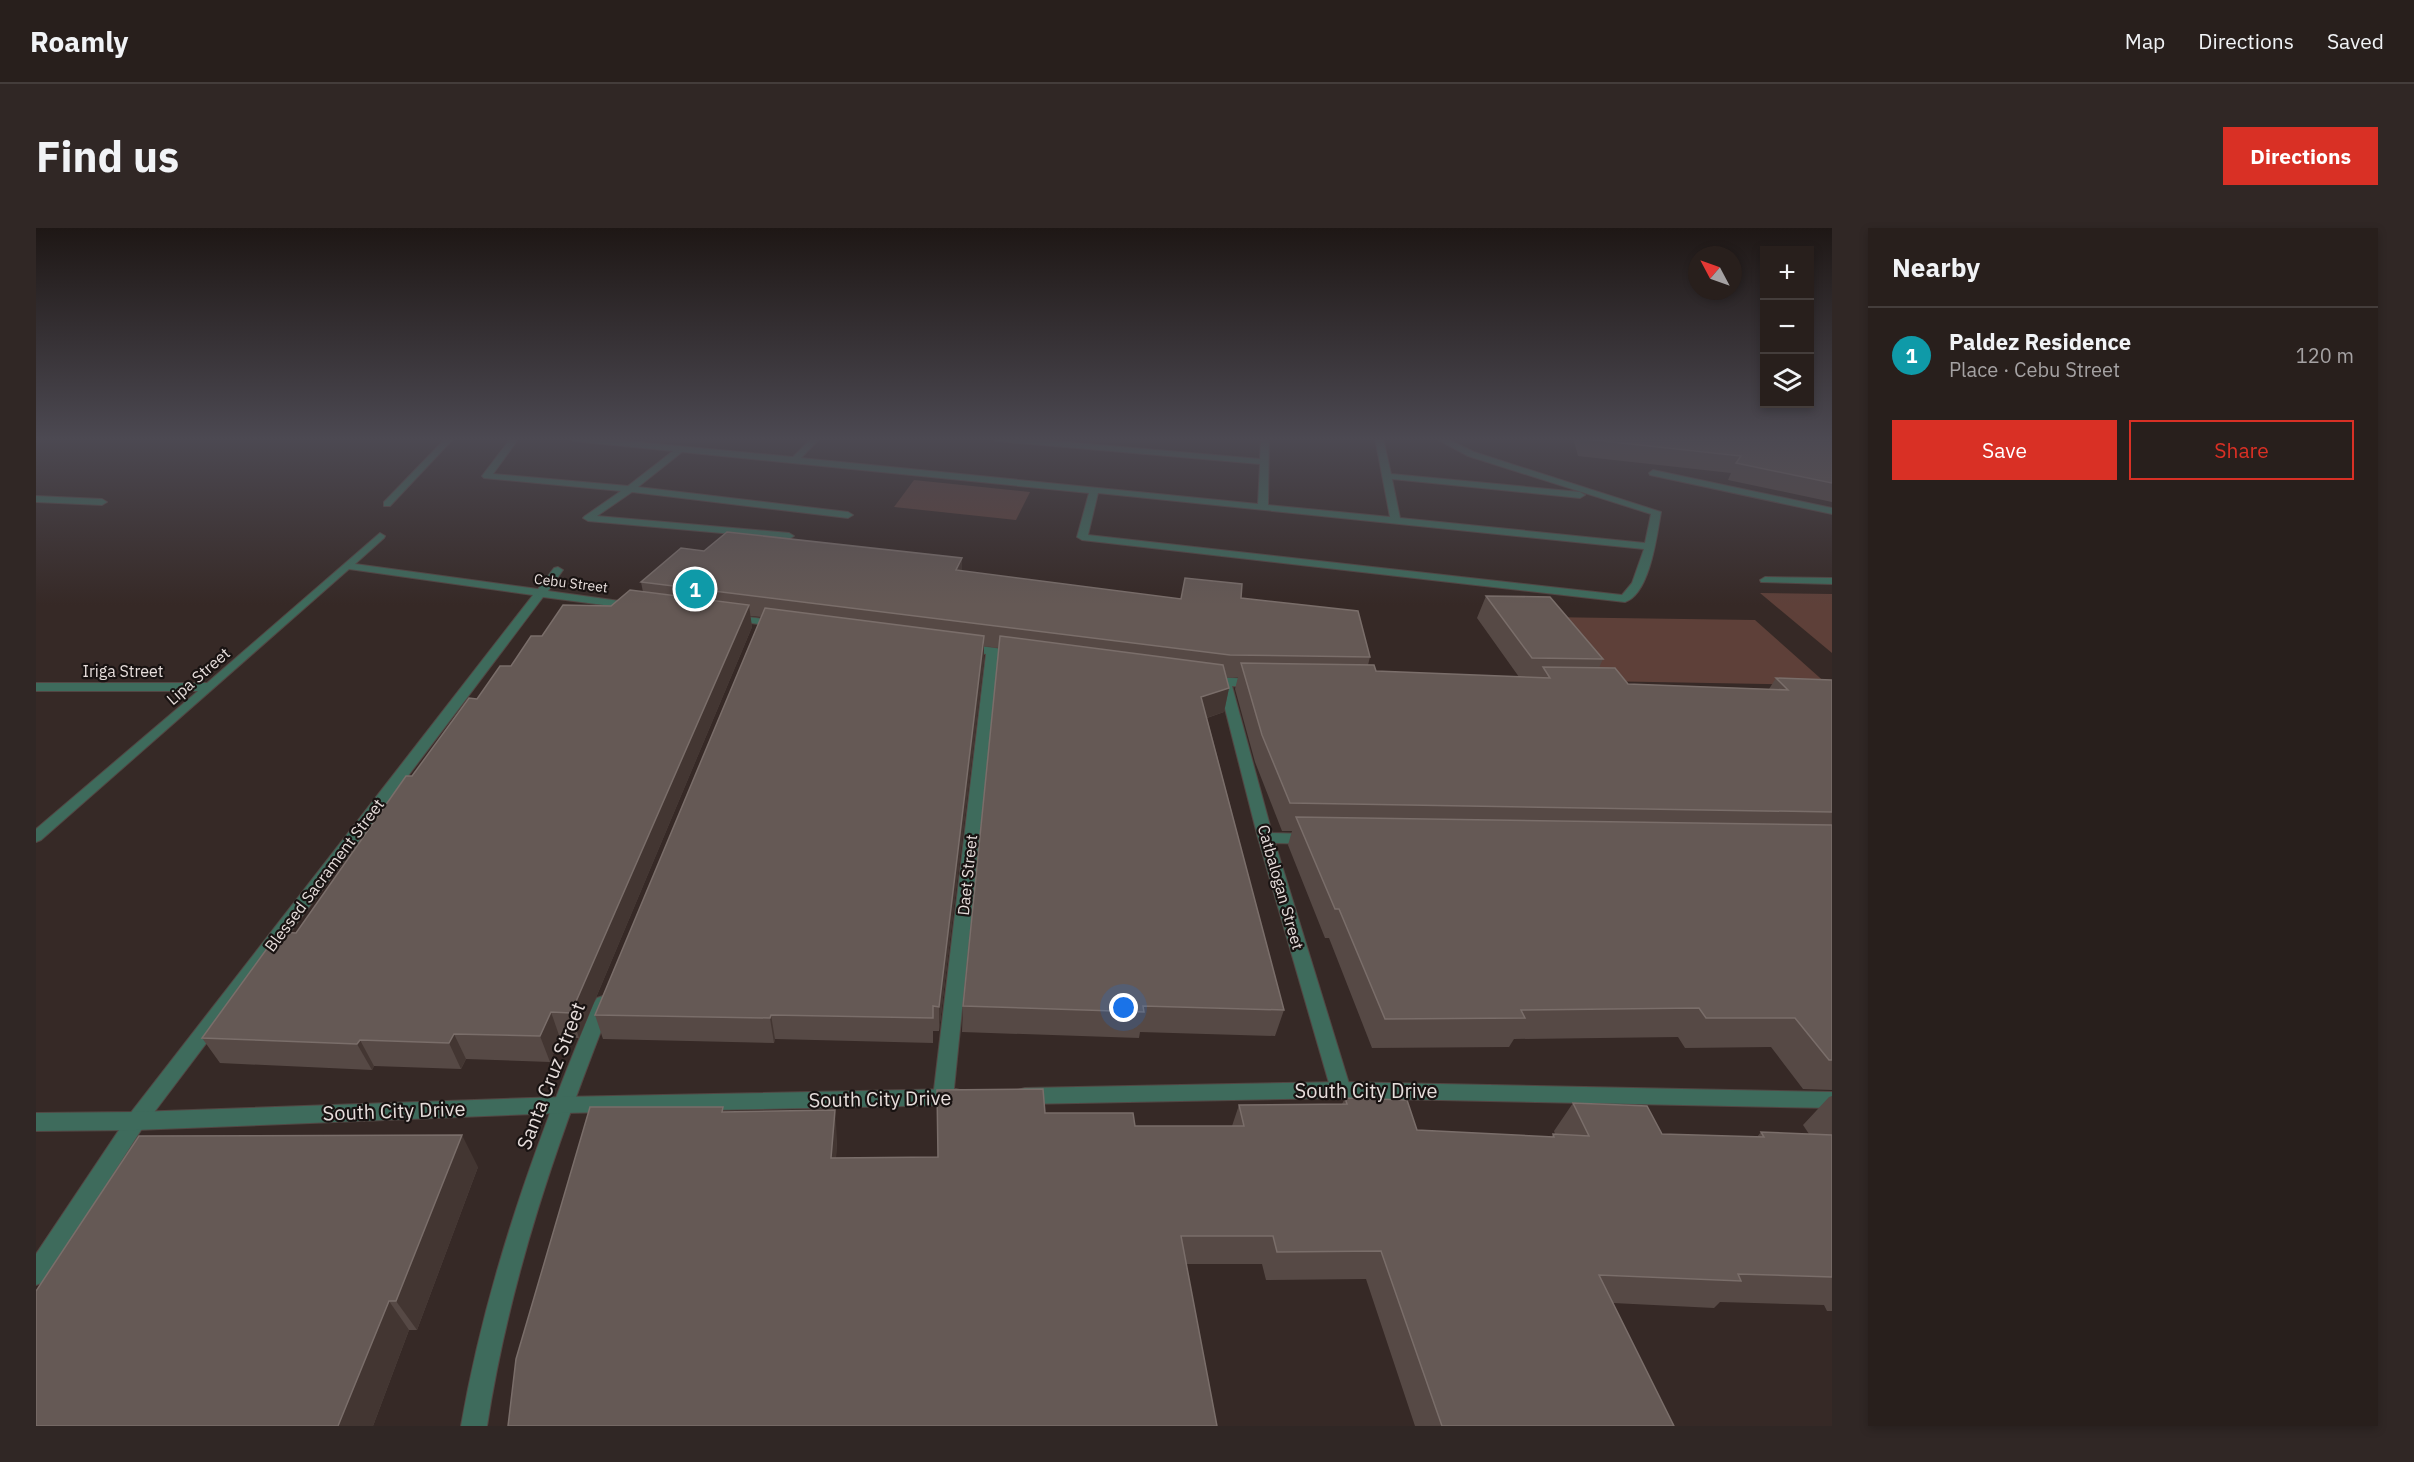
<!DOCTYPE html>
<html lang="en">
<head>
<meta charset="utf-8">
<style>
	body { margin:0; font-family:"IBM Plex Sans",sans-serif; background:#302725; color:#f1f3f6 }
	.controls { position:absolute; right:18px; top:18px; display:grid; overflow:hidden; border-radius:0px; box-shadow:0 3px 9px #0003 }
	.controls button { width:54px; height:54px; display:grid; place-items:center; padding:0; border:0; border-bottom:2px solid #443d3b; background:#281f1c; color:#f1f3f6; font:30px sans-serif }
	.compass { position:absolute; left:1652px; top:18px; width:54px; height:54px; border-radius:50%; background:#281f1c; box-shadow:0 3px 9px #0003; rotate:311deg }
	.you { position:absolute; left:1088px; top:780px; width:21px; height:21px; margin:-15px; border:4px solid #fff; border-radius:50%; background:#1a73e8; box-shadow:0 0 0 9px #1a73e833 }
	.badge { display:grid; place-items:center; width:39px; height:39px; border-radius:50%; background:#d93025; color:#fff; font-size:20px; font-weight:700 }
	.pin { position:absolute; translate:-50% -50%; border:3px solid #fff; box-shadow:0 2px 6px #0006 }
	.list { margin:0; padding:0; list-style:none }
	h2 { display:flex; justify-content:space-between; align-items:center; height:78px; margin:0; padding:0 24px; font-size:26px }
	h2 small { font-size:20px; font-weight:400; color:#a5a2a3 }
	.list li { display:grid; grid-template-columns:39px 1fr auto; gap:18px; align-items:center; box-sizing:border-box; height:96px; padding:0 24px; border-top:2px solid #443d3b }
	.list b { display:block; font-size:22px; white-space:nowrap }
	.list p { margin:0; font-size:20px; white-space:nowrap; color:#a5a2a3 }
	.list em { font-size:20px; font-style:normal; color:#a5a2a3 }
	.actions { display:flex; gap:12px; padding:18px 24px }
	.actions a { flex:1; padding:14px 0; border:2px solid #d93025; border-radius:0px; text-align:center; font-size:21px; color:#d93025 }
	.actions .main { background:#d93025; color:#fff }
	.icon { flex:none; width:33px; height:33px; fill:none; stroke:currentColor; stroke-width:2; stroke-linecap:round; stroke-linejoin:round }
	.map { position:relative; flex:none; width:1796px; height:1198px; overflow:hidden; border-radius:0px }
	header { display:flex; align-items:center; gap:36px; box-sizing:border-box; height:84px; padding:0 30px; background:#281f1c; border-bottom:2px solid #443d3b }
	header strong { font-size:28px }
	nav { display:flex; gap:33px; margin-inline-start:auto; font-size:21px }
	.intro { display:flex; align-items:center; justify-content:space-between; box-sizing:border-box; height:144px; padding:0 36px }
	h1 { margin:0; font-size:42px }
	.button { padding:15px 27px; border-radius:0px; background:#d93025; color:#fff; font-size:21px; font-weight:700 }
	main { display:flex; gap:36px; padding:0 36px }
	aside { flex:1; background:#281f1c; border-radius:0px; box-shadow:0 3px 9px #0003 }
	.map>svg:first-child { display:block }
	.green { fill:#5e4039 }
	.lines { fill:none; stroke-linecap:round; stroke-linejoin:round }
	.minor-casing { stroke:#524643; stroke-width:2 }
	.tertiary-casing { stroke:#524643; stroke-width:2 }
	.minor { fill:#3e6b5c; fill-rule:evenodd }
	.tertiary { fill:#3e6b5c; fill-rule:evenodd }
	.wall { fill:#564945 }
	.shaded-wall { fill:#433632 }
	.building { fill:#655955; stroke:#7a6e6a; stroke-width:1.5 }
	.labels { text-anchor:middle; stroke-width:4.5; stroke-linejoin:round; paint-order:stroke }
	.far-street-label { font-size:14px; fill:#e6dddb; stroke:#191312 }
	.street-label { font-size:16px; fill:#e6dddb; stroke:#191312 }
	.near-street-label { font-size:20px; fill:#e6dddb; stroke:#191312 }
</style>
</head>
<body>
<header>
<strong>Roamly</strong>
<nav><a>Map</a><a>Directions</a><a>Saved</a></nav>
</header>
<div class="intro"><h1>Find us</h1><a class="button">Directions</a></div>
<main>
<div class="map">
<svg width="1796" height="1198" viewBox="0 0 1796 1198">
	<rect width="100%" height="100%" fill="#362926"/>
	<g class="green">
		<path d="M 878,252 L 994,264 L 980,292 L 858,279 Z"/>
		<path d="M 1724,365 L 1796,366 L 1796,425 Z"/>
		<path d="M 1508,389 L 1719,392 L 1792,457 L 1560,453 Z"/>
	</g>
	<g class="lines">
		<g class="minor-casing">
			<g id="minor">
				<path d="M 410,210 L 418,210 L 354,278 L 348,278 L 348,274 Z"/>
				<path d="M 475,210 L 483,210 L 457,246 L 592,258 L 637,223 L 537,213 L 533,210 L 559,210 L 757,229 L 776,210 L 784,210 L 765,230 L 1222,276 L 1224,236 L 960,213 L 956,210 L 984,210 L 1224,231 L 1225,210 L 1233,210 L 1232,277 L 1354,289 L 1339,210 L 1347,210 L 1355,246 L 1544,264 L 1549,267 L 1544,270 L 1356,251 L 1364,290 L 1609,315 L 1615,286 L 1432,228 L 1399,210 L 1409,210 L 1438,224 L 1625,284 C 1621,307 1614,366 1589,374 L 1046,312 L 1041,309 L 1053,265 L 646,224 L 602,259 L 812,284 L 817,287 L 812,290 L 596,264 L 561,288 L 753,305 L 758,308 L 753,311 L 552,293 L 547,290 L 549,288 L 585,263 L 448,250 L 446,248 ZM 1062,265 L 1608,321 L 1596,355 L 1586,367 L 1052,307 Z"/>
				<path d="M 1617,242 L 1796,280 L 1796,286 L 1614,247 L 1613,245 Z"/>
				<path d="M 0,268 L 66,271 L 71,274 L 66,277 L 0,274 Z"/>
				<path d="M 344,305 L 349,308 L 348,310 L 319,336 L 502,361 L 518,340 L 522,339 L 527,342 L 512,363 L 598,375 L 604,378 L 598,381 L 507,369 L 107,899 L 8,1054 L 0,1057 L 0,1026 L 93,887 L 497,367 L 313,341 L 5,612 L 0,614 L 0,601 L 162,463 L 0,463 L 0,455 L 171,455 Z"/>
				<path d="M 1729,349 L 1796,350 L 1796,356 L 1725,354 L 1724,352 Z"/>
				<path d="M 696,387 L 744,393 L 750,396 L 744,399 L 692,392 L 692,388 Z"/>
				<path d="M 928,416 L 982,423 L 988,427 L 982,431 L 962,428 L 917,870 L 914,876 L 907,878 L 900,876 L 897,870 L 950,426 L 924,423 L 924,417 Z"/>
				<path d="M 1172,449 L 1220,451 L 1226,455 L 1220,459 L 1196,458 L 1236,605 L 1274,606 L 1282,611 L 1274,616 L 1239,615 L 1315,862 L 1312,868 L 1305,870 L 1298,868 L 1295,862 L 1222,610 L 1183,457 L 1168,456 L 1166,453 L 1168,450 Z"/>
				<path d="M 567,768 L 573,770 L 576,775 C 521,914 474,1049 451,1198 L 425,1198 C 451,1049 500,914 558,775 L 561,770 Z"/>
			</g>
		</g>
		<g class="tertiary-casing">
			<g id="tertiary">
				<path d="M 1305,854 L 1796,864 L 1796,880 L 1305,870 L 989,876 L 982,874 L 979,868 L 982,862 L 989,860 Z"/>
				<path d="M 920,861 L 927,863 L 930,869 L 927,875 L 920,877 L 525,885 L 100,902 L 0,903 L 0,885 L 100,884 L 525,869 Z"/>
			</g>
		</g>
		<use href="#minor" class="minor"/>
		<use href="#tertiary" class="tertiary"/>
	</g>
	<g class="wall">
		<path d="M 1537,210 L 1790,210 L 1796,211 L 1796,274 L 1692,252 L 1695,245 L 1542,228 Z"/>
		<path d="M 668,323 L 926,330 L 926,343 L 1145,371 L 1205,370 L 1334,429 L 1332,437 L 1340,443 L 1483,449 L 1441,390 L 1450,368 L 1567,431 L 1563,440 L 1592,456 L 1733,461 L 1740,450 L 1796,452 L 1796,862 L 1767,861 L 1735,819 L 1649,820 L 1642,809 L 1478,811 L 1473,819 L 1336,820 L 1293,710 L 1289,710 L 1252,617 L 1256,603 L 1246,603 L 1219,534 L 1199,461 L 1202,449 L 1190,449 L 1193,460 L 1188,484 L 1171,490 L 1248,782 L 1239,808 L 1104,804 L 1103,810 L 926,804 L 927,778 L 963,420 L 948,418 L 948,430 L 903,803 L 897,803 L 897,815 L 739,811 L 738,815 L 567,811 L 559,787 L 725,389 L 714,388 L 716,399 L 543,810 L 524,810 L 514,834 L 430,831 L 425,841 L 338,838 L 336,842 L 184,835 L 166,810 L 260,705 L 376,548 L 441,471 L 506,408 L 607,364 L 605,354 Z"/>
		<path d="M 1796,868 L 1796,1083 L 1791,1083 L 1788,1077 L 1684,1074 L 1678,1080 L 1577,1075 L 1638,1198 L 1379,1198 L 1330,1051 L 1230,1052 L 1226,1036 L 1150,1036 L 1181,1198 L 688,884 L 801,911 L 800,930 L 902,929 L 1009,885 L 1099,898 L 1196,898 L 1203,877 L 1306,876 L 1309,870 L 1381,902 L 1516,909 L 1517,906 L 1519,906 L 1518,903 L 1537,875 L 1626,906 L 1721,909 L 1725,904 L 1773,906 L 1767,897 L 1793,869 Z"/>
		<path d="M 442,939 L 381,1102 L 373,1102 L 337,1198 L 0,1198 Z"/>
	</g>
	<g class="shaded-wall">
		<path d="M 926,330 L 926,350 L 920,342 Z"/>
		<path d="M 713,377 L 716,399 L 543,810 L 535,785 Z"/>
		<path d="M 948,408 L 948,430 L 903,803 L 903,779 Z"/>
		<path d="M 1193,460 L 1188,484 L 1161,493 L 1165,469 Z"/>
		<path d="M 515,784 L 524,810 L 514,834 L 504,808 Z"/>
		<path d="M 735,787 L 739,811 L 738,815 L 734,790 Z"/>
		<path d="M 418,806 L 430,831 L 425,841 L 413,815 Z"/>
		<path d="M 324,812 L 338,838 L 336,842 L 321,816 Z"/>
		<path d="M 799,882 L 801,911 L 798,958 L 795,930 Z"/>
		<path d="M 426,907 L 442,939 L 381,1102 L 360,1073 Z"/>
		<path d="M 353,1073 L 373,1102 L 337,1198 L 302,1198 Z"/>
	</g>
	<g class="building">
		<path d="M 1548,210 L 1790,210 L 1796,211 L 1796,255 L 1700,235 L 1705,228 L 1549,211 Z"/>
		<path d="M 691,304 L 926,330 L 920,342 L 1145,371 L 1149,350 L 1206,356 L 1205,370 L 1322,383 L 1334,429 L 1194,427 L 605,354 L 645,320 L 668,323 Z"/>
		<path d="M 594,362 L 713,377 L 535,785 L 515,784 L 504,808 L 418,806 L 413,815 L 324,812 L 321,816 L 166,810 L 243,704 L 260,705 L 370,548 L 376,548 L 433,470 L 441,471 L 464,438 L 475,438 L 495,408 L 506,408 L 527,377 L 575,378 Z"/>
		<path d="M 1450,368 L 1514,369 L 1567,431 L 1496,430 Z"/>
		<path d="M 729,380 L 948,408 L 903,779 L 897,778 L 897,790 L 735,787 L 734,790 L 559,787 Z"/>
		<path d="M 964,408 L 1187,437 L 1193,460 L 1165,469 L 1248,782 L 1107,778 L 1108,784 L 927,778 Z"/>
		<path d="M 1205,435 L 1338,437 L 1340,443 L 1514,450 L 1507,439 L 1579,440 L 1592,456 L 1752,462 L 1740,450 L 1796,452 L 1796,584 L 1254,575 L 1226,507 Z"/>
		<path d="M 1260,589 L 1796,597 L 1796,832 L 1793,832 L 1759,790 L 1670,790 L 1663,780 L 1485,782 L 1489,790 L 1349,791 L 1303,681 L 1299,681 Z"/>
		<path d="M 1007,861 L 1009,885 L 1097,885 L 1099,898 L 1208,898 L 1203,877 L 1311,876 L 1309,870 L 1371,872 L 1381,902 L 1518,909 L 1517,906 L 1553,908 L 1537,875 L 1611,878 L 1626,906 L 1728,909 L 1725,904 L 1796,907 L 1796,1049 L 1702,1046 L 1705,1053 L 1563,1047 L 1638,1198 L 1406,1198 L 1345,1023 L 1241,1024 L 1237,1008 L 1145,1008 L 1181,1198 L 472,1198 L 480,1131 L 554,879 L 687,879 L 686,884 L 799,882 L 795,930 L 902,929 L 901,862 Z"/>
		<path d="M 426,907 L 360,1073 L 353,1073 L 302,1198 L 0,1198 L 0,1063 L 103,908 Z"/>
	</g>
	<linearGradient id="sky" x2="0" y2="1"><stop stop-color="#1e1715"/><stop offset="0.56" stop-color="#4c4952"/><stop offset="1" stop-color="#4c4952" stop-opacity="0"/></linearGradient>
	<rect width="1796" height="377" fill="url(#sky)"/>
	<g class="labels">
		<g class="far-street-label">
			<text transform="translate(535 355) rotate(7)" y="5">Cebu Street</text>
		</g>
		<g class="street-label">
			<text x="87" y="449">Iriga Street</text>
			<text transform="translate(162 448) rotate(-41)" y="6">Lipa Street</text>
			<text transform="translate(288 647) rotate(-53)" y="6">Blessed Sacrament Street</text>
			<text transform="translate(931 647) rotate(-84)" y="6">Daet Street</text>
			<text transform="translate(1245 659) rotate(74)" y="6">Catbalogan Street</text>
		</g>
		<g class="near-street-label">
			<text transform="translate(515 848) rotate(-69)" y="7">Santa Cruz Street</text>
			<text x="1330" y="870">South City Drive</text>
			<text transform="translate(844 871) rotate(-1)" y="7">South City Drive</text>
			<text transform="translate(358 883) rotate(-2)" y="7">South City Drive</text>
		</g>
	</g>
</svg>
<div class="controls">
<button>+</button>
<button>−</button>
<button><svg class="icon" aria-label="layers" viewBox="0 0 24 24"><path d="M12 4l9 5-9 5-9-5zM3 14l9 5 9-5"/></svg></button>
</div>
<svg class="compass" viewBox="-18 -18 36 36"><path d="M0-13l5 13h-10z" fill="#e53935"/><path d="M0 13l5-13h-10z" fill="#a5a2a3"/></svg>
<div class="you"></div>
<div class="pin badge" style="left:659px;top:361px;background:#0f9aa8">1</div>
</div>
<aside>
<h2>Nearby<small></small></h2>
<ul class="list">
<li><span class="badge" style="background:#0f9aa8">1</span><div><b>Paldez Residence</b><p>Place · Cebu Street</p></div><em>120 m</em></li>
</ul>
<div class="actions"><a class="main">Save</a><a>Share</a></div>
</aside>
</main>
</body>
</html>
